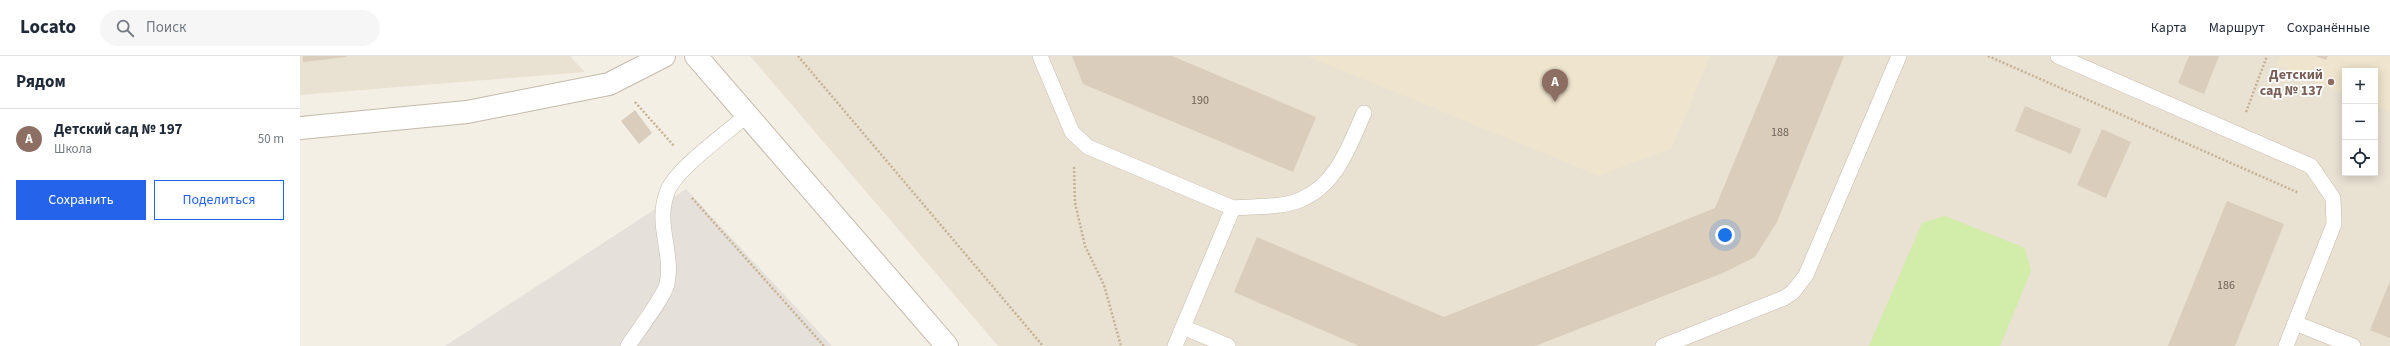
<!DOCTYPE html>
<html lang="ru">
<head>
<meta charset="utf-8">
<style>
	body { margin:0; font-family:"Source Sans 3",sans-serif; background:#f6f6f7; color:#1f2937 }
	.controls { position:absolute; right:12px; top:12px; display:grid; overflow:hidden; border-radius:0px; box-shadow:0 2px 10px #0003 }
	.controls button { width:36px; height:36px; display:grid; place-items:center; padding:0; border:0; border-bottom:1px solid #e0e1e3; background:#fff; color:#1f2937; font:20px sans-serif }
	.you { position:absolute; left:1425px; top:179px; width:14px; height:14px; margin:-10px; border:3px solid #fff; border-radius:50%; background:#1a73e8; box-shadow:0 0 0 6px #1a73e833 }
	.badge { display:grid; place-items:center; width:26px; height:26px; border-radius:50%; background:#2563eb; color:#fff; font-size:13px; font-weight:700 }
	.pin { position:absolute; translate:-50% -33px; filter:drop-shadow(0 1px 2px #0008) }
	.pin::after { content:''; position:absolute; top:21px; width:14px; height:12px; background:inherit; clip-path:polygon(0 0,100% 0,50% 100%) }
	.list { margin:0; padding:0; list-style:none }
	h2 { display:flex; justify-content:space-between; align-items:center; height:52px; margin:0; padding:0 16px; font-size:17px }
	h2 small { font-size:13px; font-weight:400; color:#747a83 }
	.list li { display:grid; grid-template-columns:26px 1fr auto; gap:12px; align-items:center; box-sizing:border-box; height:60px; padding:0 16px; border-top:1px solid #e0e1e3 }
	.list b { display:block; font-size:15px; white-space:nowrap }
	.list p { margin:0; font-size:13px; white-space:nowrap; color:#747a83 }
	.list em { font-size:13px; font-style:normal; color:#747a83 }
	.actions { display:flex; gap:8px; padding:12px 16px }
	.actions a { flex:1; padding:9px 0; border:1px solid #2563eb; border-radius:0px; text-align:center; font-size:14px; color:#2563eb }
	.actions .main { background:#2563eb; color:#fff }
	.icon { flex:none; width:22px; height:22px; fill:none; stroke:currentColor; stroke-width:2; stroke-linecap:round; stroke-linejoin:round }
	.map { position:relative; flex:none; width:2090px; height:290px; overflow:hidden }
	header { display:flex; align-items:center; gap:24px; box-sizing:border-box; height:56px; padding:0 20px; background:#fff; border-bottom:1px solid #e0e1e3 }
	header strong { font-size:19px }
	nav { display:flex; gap:22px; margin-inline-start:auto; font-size:14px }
	.search { width:280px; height:36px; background:#f6f6f7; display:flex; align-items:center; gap:10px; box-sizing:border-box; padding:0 14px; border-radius:22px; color:#747a83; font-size:15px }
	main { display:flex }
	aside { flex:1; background:#fff }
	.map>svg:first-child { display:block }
	.residential { fill:#e9e1d2; fill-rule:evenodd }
	.industrial { fill:#e6e0da }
	.education { fill:#efe4cd }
	.green { fill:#d1eda9 }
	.building { fill:#dacdbc }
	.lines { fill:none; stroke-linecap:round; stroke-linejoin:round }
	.lane-casing { stroke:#c4b9aa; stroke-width:16 }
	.street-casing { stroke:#c4b9aa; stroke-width:24 }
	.path { stroke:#c4b296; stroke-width:2.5; stroke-dasharray:2 2; stroke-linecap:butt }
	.lane { stroke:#fff; stroke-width:15 }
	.street { stroke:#fff; stroke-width:22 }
	.education-dot { fill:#8d6e63; stroke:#fff; stroke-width:1.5 }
	.labels { text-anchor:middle; stroke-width:3.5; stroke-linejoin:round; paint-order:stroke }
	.number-label { font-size:12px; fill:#6c6256 }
	.education-label { font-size:14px; font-weight:bold; fill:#785e54; stroke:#fff; text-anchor:end }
</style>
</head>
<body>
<header>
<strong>Locato</strong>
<div class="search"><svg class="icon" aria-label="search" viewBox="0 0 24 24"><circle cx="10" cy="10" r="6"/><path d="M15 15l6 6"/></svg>Поиск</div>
<nav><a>Карта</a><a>Маршрут</a><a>Сохранённые</a></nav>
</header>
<main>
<aside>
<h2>Рядом<small></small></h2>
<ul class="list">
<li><span class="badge" style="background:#8d6e63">A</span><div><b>Детский сад № 197</b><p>Школа</p></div><em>50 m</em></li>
</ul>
<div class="actions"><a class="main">Сохранить</a><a>Поделиться</a></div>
</aside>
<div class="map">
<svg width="2090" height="290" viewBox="0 0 2090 290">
	<rect width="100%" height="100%" fill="#f4efe5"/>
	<g class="residential">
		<path d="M 0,0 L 270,0 L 285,16 L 0,39 Z"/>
		<path d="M 450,0 L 2090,0 L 2090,290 L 698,290 ZM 2045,15 L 2075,15 L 2075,117 L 2045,117 Z"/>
	</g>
	<path class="industrial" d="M 386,133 L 532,290 L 145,290 Z"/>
	<g class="education">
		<path d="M 1007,0 L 1410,0 L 1372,92 L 1299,120 Z"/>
		<path d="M 1981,0 L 2090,0 L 2090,56 L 2075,50 L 2075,15 L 2045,15 L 2045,38 L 1977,9 Z"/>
	</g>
	<path class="green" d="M 1645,160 L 1725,192 L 1731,215 L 1700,290 L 1569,290 L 1622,167 Z"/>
	<g class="building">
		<path d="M 3,0 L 46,0 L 46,1 L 3,6 Z"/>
		<path d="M 772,0 L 872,0 L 1016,61 L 993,116 L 783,28 Z"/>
		<path d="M 1478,0 L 1544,0 L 1477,166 L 1455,201 L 1423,217 L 1235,290 L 1059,290 L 934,236 L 957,181 L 1144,261 L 1415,152 Z"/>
		<path d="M 1889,0 L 1919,0 L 1904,38 L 1878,27 Z"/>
		<path d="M 2015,0 L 2028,0 L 2026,4 Z"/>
		<path d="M 1725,50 L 1781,73 L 1771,98 L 1715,75 Z"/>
		<path d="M 335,54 L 352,77 L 339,88 L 321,65 Z"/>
		<path d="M 1802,73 L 1831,86 L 1806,142 L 1777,129 Z"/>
		<path d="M 1927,145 L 1984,168 L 1935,290 L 1868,290 Z"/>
		<path d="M 2090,225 L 2090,282 L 2070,274 Z"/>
	</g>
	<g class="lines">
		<g class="lane-casing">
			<g id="lane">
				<path d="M 740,0 L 772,76 L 788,91 L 933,152 L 883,271"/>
				<path d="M 1758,0 L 2011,110 L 2033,142 L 2034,168 L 1986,290"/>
				<path d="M 933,152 C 954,150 981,152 1000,144 C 1037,129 1049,90 1064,57"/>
				<path d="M 1995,267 L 2053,290"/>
				<path d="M 328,290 C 337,276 364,241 367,228 C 374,194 353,166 369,132 C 380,110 427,77 447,59"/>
				<path d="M 875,290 L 883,271 L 928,290"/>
				<path d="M 1363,290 L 1484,242 L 1493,236 L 1506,219 L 1599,0"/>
			</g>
		</g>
		<g class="street-casing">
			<g id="street">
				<path d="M 396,0 L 647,290"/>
				<path d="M 0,72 L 167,56 L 309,28 L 364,0"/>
			</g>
		</g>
		<g class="path">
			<path d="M 498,0 L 743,290"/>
			<path d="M 1688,0 L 1999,137"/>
			<path d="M 335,46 L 374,90"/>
			<path d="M 1946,56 L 1967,0"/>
			<path d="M 774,111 L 775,147 L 785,190 L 804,229 L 821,290"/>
			<path d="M 392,142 L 524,290"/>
		</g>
		<use href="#lane" class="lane"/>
		<use href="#street" class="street"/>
	</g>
	<circle class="education-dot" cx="2031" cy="26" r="4"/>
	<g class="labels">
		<g class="number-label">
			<text x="900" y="48">190</text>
			<text x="1480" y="80">188</text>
			<text x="1926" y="233">186</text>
		</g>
		<g class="education-label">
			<text x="2023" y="23">Детский<tspan x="2023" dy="16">сад № 137</tspan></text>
		</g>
	</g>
</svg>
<div class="controls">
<button>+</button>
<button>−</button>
<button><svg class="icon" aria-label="locate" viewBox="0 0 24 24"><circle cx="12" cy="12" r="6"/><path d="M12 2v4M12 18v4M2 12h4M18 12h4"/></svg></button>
</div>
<div class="you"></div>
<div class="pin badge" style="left:1255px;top:46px;background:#8d6e63">A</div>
</div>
</main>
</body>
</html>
